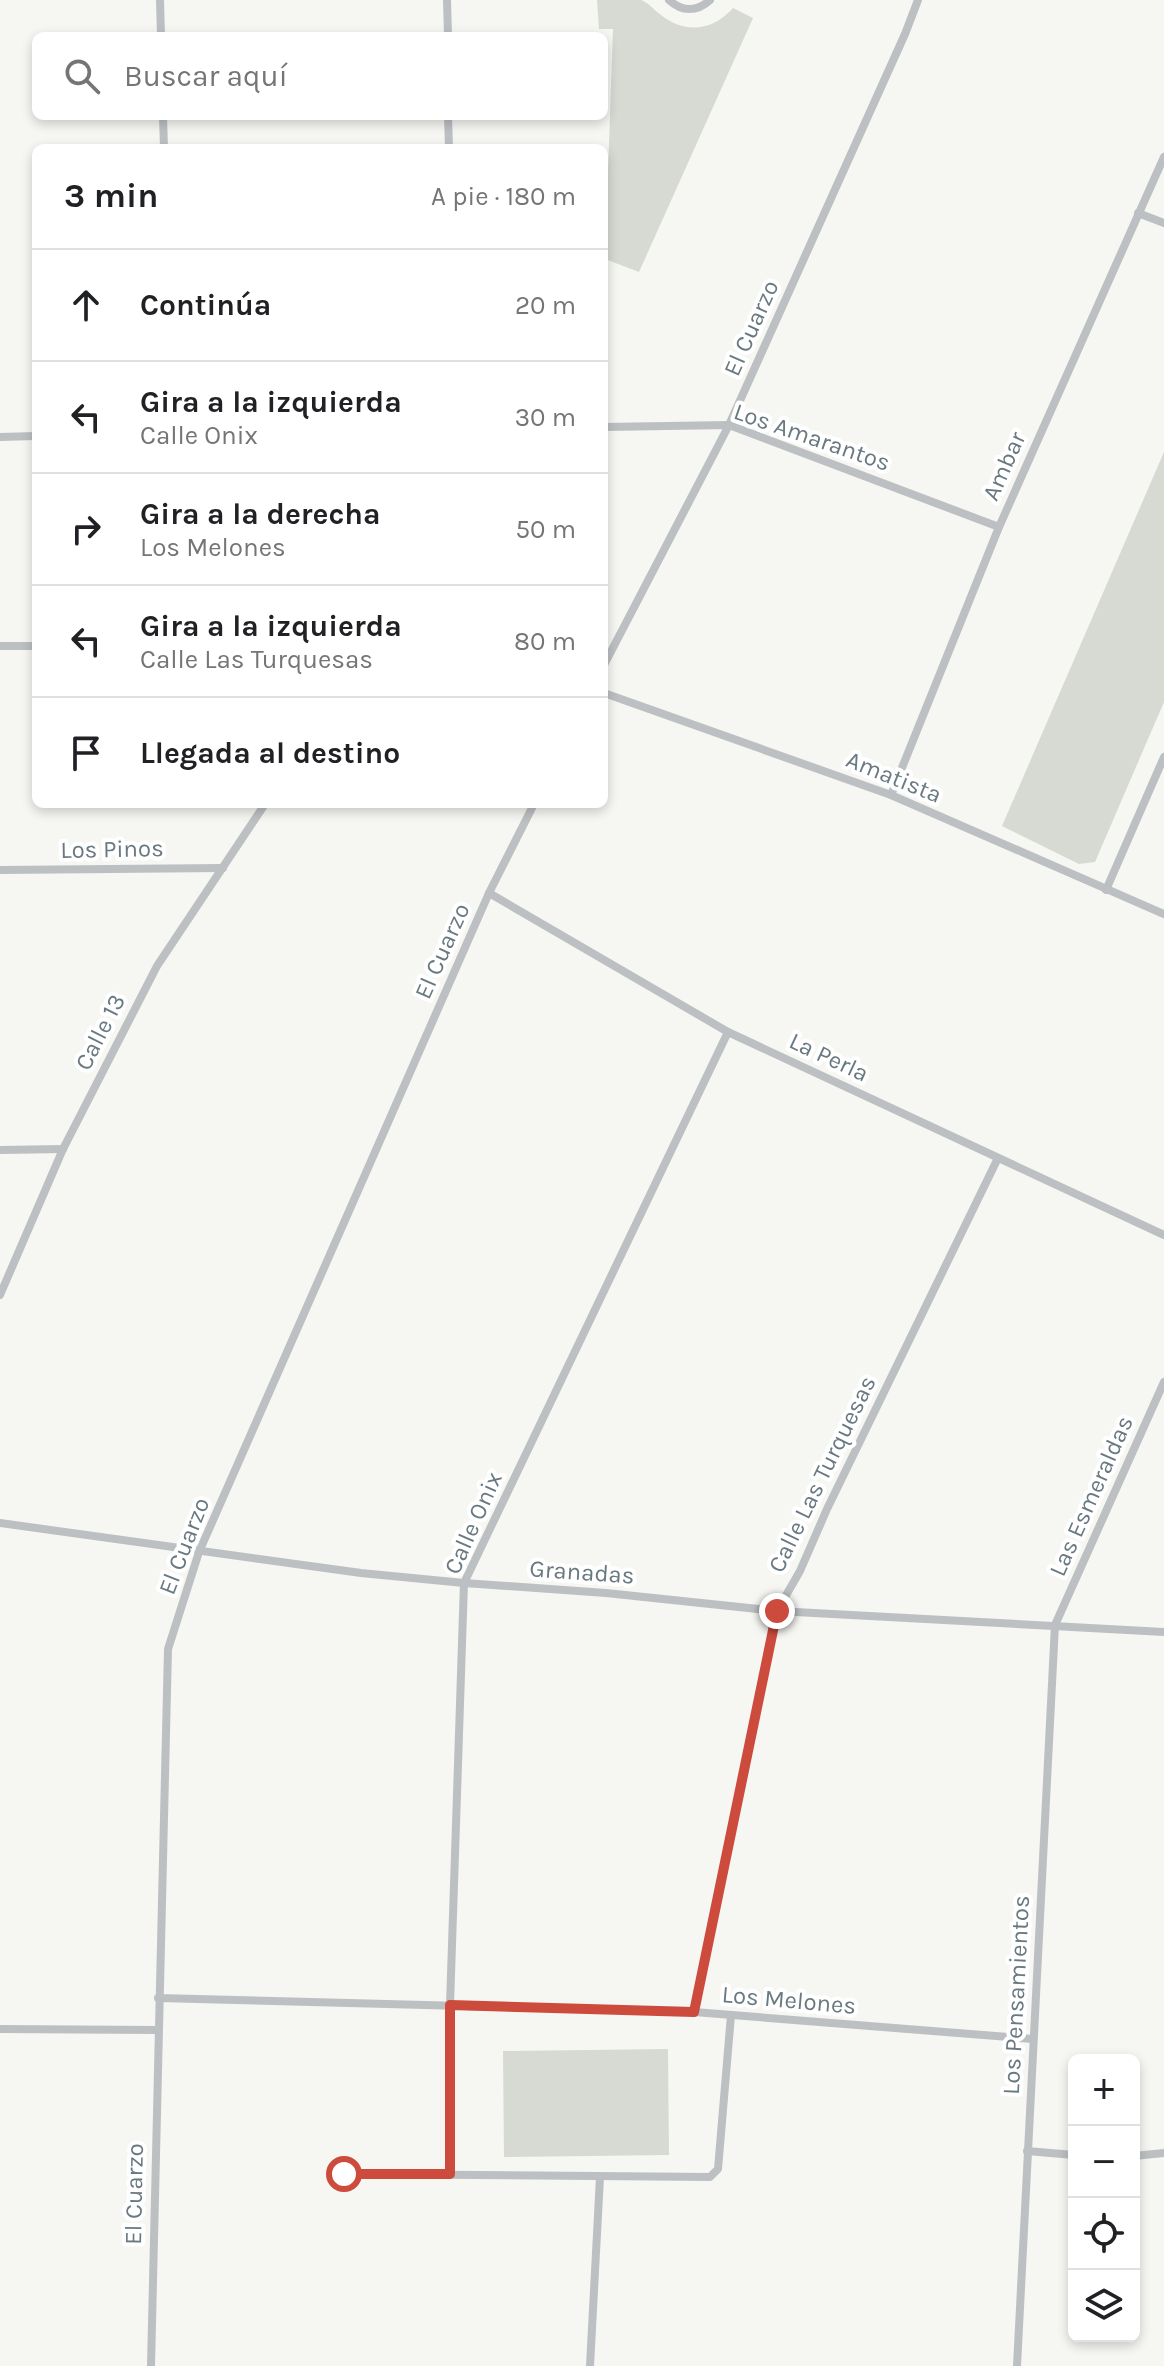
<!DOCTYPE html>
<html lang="es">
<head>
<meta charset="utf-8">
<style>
	body { margin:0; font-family:Karla,sans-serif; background:#f6f6f6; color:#202124 }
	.controls { position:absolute; right:24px; bottom:24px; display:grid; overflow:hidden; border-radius:12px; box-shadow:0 4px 12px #0003 }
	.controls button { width:72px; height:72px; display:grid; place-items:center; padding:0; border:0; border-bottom:2px solid #e0e0e0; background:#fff; color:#202124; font:40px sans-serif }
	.stop { position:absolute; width:24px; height:24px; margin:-18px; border:6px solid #cc4b3d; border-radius:50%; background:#fff }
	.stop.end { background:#cc4b3d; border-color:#fff; box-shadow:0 2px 8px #0008 }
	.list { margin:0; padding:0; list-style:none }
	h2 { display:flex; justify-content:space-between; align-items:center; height:104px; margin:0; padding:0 32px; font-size:34px }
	h2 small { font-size:26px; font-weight:400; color:#757577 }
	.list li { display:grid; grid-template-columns:52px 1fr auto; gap:24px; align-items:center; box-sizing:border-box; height:112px; padding:0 32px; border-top:2px solid #e0e0e0 }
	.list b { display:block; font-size:30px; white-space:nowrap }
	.list p { margin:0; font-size:26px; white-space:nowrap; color:#757577 }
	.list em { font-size:26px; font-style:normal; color:#757577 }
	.icon { flex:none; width:44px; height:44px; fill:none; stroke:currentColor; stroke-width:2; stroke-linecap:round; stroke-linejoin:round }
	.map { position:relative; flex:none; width:1164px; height:2366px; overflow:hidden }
	.search { position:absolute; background:#fff; box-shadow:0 4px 12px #0003; left:32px; top:32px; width:576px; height:88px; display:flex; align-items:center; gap:20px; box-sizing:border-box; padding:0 28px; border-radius:12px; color:#757577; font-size:30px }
	.panel { position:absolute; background:#fff; box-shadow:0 4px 12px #0003; left:32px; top:144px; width:576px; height:664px; border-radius:12px }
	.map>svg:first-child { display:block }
	.green { fill:#d7dad3 }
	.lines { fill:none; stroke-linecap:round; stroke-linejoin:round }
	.minor { stroke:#bcc0c2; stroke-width:8 }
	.route { stroke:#cc4b3d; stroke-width:10 }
	.labels { text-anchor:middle; stroke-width:8; stroke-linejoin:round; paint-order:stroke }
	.street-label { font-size:24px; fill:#697980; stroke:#fff }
</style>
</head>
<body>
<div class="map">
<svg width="1164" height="2366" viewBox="0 0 1164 2366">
	<rect width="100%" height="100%" fill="#f6f6f3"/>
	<g class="green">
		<path d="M 597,0 C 610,0 628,0 641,0 C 648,2 655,11 661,15 C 685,34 713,31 733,8 L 753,18 L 639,272 L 605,259 L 613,29 L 599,29 Z"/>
		<path d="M 1164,452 L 1164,702 L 1095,862 L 1079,864 L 1002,826 Z"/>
		<path d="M 668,2049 L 669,2155 L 504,2157 L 503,2051 Z"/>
	</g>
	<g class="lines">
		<g class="minor">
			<path d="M 160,0 L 161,36"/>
			<path d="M 447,0 L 448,36"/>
			<path d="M 669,0 C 682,12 697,12 710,0"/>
			<path d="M 163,116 L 164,148"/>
			<path d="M 448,116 L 449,148"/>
			<path d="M 1138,213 L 1164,223"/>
			<path d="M 604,427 L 729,425 L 999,527"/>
			<path d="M 0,437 L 36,436"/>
			<path d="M 0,646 L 36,646"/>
			<path d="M 604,665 L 729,425 L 905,34 L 918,0"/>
			<path d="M 604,693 L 891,795 L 1164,914"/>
			<path d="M 891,795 L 999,527 L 1164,157"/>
			<path d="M 0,870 L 223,868"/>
			<path d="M 1106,890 L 1164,757"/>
			<path d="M 489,893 L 728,1032 L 1164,1235"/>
			<path d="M 0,1150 L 63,1149"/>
			<path d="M 0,1295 L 63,1149 L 157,966 L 265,804"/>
			<path d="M 0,1523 L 361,1573 L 464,1583 L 606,1593 L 777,1611 L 1164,1632"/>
			<path d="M 158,1998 L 694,2012 L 1033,2039"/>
			<path d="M 694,2012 L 777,1611 L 800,1571 L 827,1509 L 998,1158"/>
			<path d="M 0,2029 L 158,2030"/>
			<path d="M 1027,2151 L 1074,2155"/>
			<path d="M 1134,2156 L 1164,2153"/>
			<path d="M 344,2174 L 710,2177 L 718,2169 L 731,2015"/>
			<path d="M 450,2174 L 450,2005 L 464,1583 L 728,1032"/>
			<path d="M 151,2366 L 168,1649 L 199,1552 L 489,893 L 534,804"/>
			<path d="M 590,2366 L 600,2177"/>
			<path d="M 1017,2366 L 1055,1625 L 1164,1382"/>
		</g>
	</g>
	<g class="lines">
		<path class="route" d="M 344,2174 L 450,2174 L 450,2005 L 694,2012 L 777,1611"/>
	</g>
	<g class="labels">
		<g class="street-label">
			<text transform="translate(751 328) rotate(-66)" y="8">El Cuarzo</text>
			<text transform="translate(812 437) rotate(19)" y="8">Los Amarantos</text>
			<text transform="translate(1004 466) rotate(-66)" y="8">Ambar</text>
			<text transform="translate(894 777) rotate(22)" y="8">Amatista</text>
			<text transform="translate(112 849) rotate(-1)" y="8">Los Pinos</text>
			<text transform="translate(442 951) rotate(-66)" y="8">El Cuarzo</text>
			<text transform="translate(100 1032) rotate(-63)" y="8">Calle 13</text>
			<text transform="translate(829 1057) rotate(25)" y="8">La Perla</text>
			<text transform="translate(822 1474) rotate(-64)" y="8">Calle Las Turquesas</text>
			<text transform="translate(1091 1496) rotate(-66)" y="8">Las Esmeraldas</text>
			<text transform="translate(473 1523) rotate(-66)" y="8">Calle Onix</text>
			<text transform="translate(184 1546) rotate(-69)" y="8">El Cuarzo</text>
			<text transform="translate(582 1572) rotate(4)" y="8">Granadas</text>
			<text transform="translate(1016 1995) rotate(-87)" y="8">Los Pensamientos</text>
			<text transform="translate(789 2000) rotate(5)" y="8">Los Melones</text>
			<text transform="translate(134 2194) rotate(-89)" y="8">El Cuarzo</text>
		</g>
	</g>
</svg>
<div class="controls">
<button>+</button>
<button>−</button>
<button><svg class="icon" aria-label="locate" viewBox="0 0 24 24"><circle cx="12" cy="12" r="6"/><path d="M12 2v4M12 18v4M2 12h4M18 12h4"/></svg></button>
<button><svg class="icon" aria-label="layers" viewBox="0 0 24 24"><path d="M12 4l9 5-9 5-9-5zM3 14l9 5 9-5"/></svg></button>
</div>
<div class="stop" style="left:344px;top:2174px"></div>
<div class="stop end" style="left:777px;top:1611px"></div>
<div class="search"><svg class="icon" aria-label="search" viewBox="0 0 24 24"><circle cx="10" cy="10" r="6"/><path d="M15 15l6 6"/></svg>Buscar aquí</div>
<section class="panel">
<h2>3 min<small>A pie · 180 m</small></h2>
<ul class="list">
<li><svg class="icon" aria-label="ahead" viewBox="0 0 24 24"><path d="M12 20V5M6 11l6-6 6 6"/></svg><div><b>Continúa</b></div><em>20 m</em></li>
<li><svg class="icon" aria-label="left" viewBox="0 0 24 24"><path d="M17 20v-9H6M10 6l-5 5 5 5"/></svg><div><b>Gira a la izquierda</b><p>Calle Onix</p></div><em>30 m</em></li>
<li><svg class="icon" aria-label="right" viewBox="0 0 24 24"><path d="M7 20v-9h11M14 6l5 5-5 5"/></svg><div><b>Gira a la derecha</b><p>Los Melones</p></div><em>50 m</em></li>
<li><svg class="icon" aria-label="left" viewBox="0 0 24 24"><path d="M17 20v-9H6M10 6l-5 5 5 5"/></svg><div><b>Gira a la izquierda</b><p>Calle Las Turquesas</p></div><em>80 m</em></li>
<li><svg class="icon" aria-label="arrive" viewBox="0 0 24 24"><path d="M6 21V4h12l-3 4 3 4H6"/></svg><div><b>Llegada al destino</b></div></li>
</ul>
</section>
</div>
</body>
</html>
